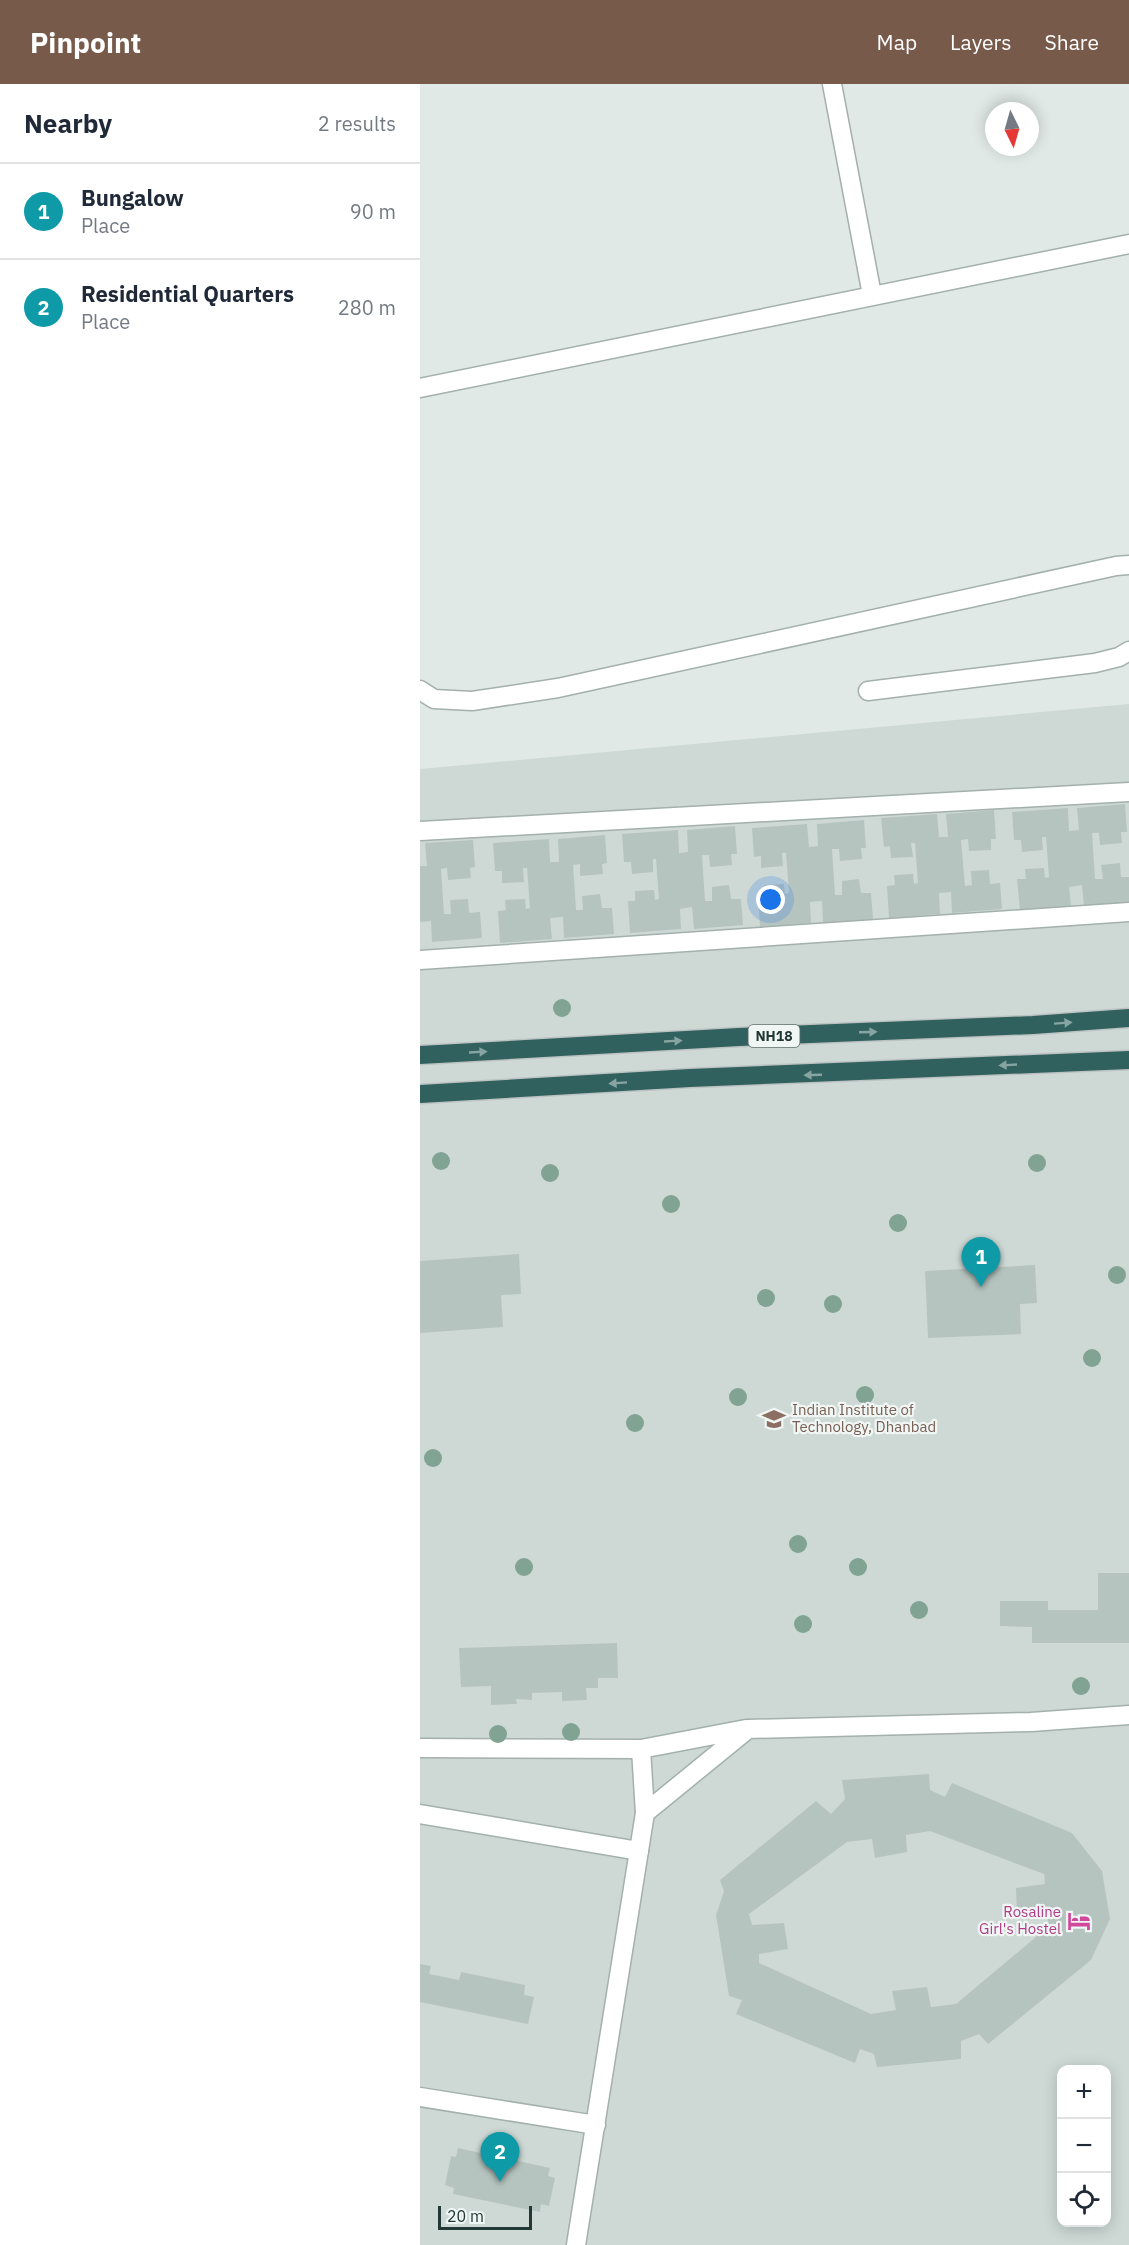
<!DOCTYPE html>
<html lang="en">
<head>
<meta charset="utf-8">
<style>
	body { margin:0; font-family:"IBM Plex Sans",sans-serif; background:#f2f2f3; color:#1f2937 }
	.controls { position:absolute; right:18px; bottom:18px; display:grid; overflow:hidden; border-radius:12px; box-shadow:0 3px 15px #0003 }
	.controls button { width:54px; height:54px; display:grid; place-items:center; padding:0; border:0; border-bottom:2px solid #e0e1e3; background:#fff; color:#1f2937; font:30px sans-serif }
	.compass { position:absolute; left:565px; top:18px; width:54px; height:54px; border-radius:50%; background:#fff; box-shadow:0 3px 15px #0003; rotate:175deg }
	.scale { position:absolute; left:18px; bottom:15px; width:94px; box-sizing:border-box; padding-left:6px; border:3px solid #223835; border-top:0; font-size:16px; line-height:21px; white-space:nowrap; color:#223835; -webkit-text-stroke:4px #f0f6f4; paint-order:stroke }
	.you { position:absolute; left:351px; top:816px; width:21px; height:21px; margin:-15px; border:4px solid #fff; border-radius:50%; background:#1a73e8; box-shadow:0 0 0 9px #1a73e833 }
	.badge { display:grid; place-items:center; width:39px; height:39px; border-radius:50%; background:#785a4b; color:#fff; font-size:20px; font-weight:700 }
	.pin { position:absolute; translate:-50% -50px; filter:drop-shadow(0 2px 3px #0008) }
	.pin::after { content:''; position:absolute; top:32px; width:21px; height:18px; background:inherit; clip-path:polygon(0 0,100% 0,50% 100%) }
	.list { margin:0; padding:0; list-style:none }
	h2 { display:flex; justify-content:space-between; align-items:center; height:78px; margin:0; padding:0 24px; font-size:26px }
	h2 small { font-size:20px; font-weight:400; color:#747a83 }
	.list li { display:grid; grid-template-columns:39px 1fr auto; gap:18px; align-items:center; box-sizing:border-box; height:96px; padding:0 24px; border-top:2px solid #e0e1e3 }
	.list b { display:block; font-size:22px; white-space:nowrap }
	.list p { margin:0; font-size:20px; white-space:nowrap; color:#747a83 }
	.list em { font-size:20px; font-style:normal; color:#747a83 }
	.icon { flex:none; width:33px; height:33px; fill:none; stroke:currentColor; stroke-width:2; stroke-linecap:round; stroke-linejoin:round }
	.map { position:relative; flex:none; width:709px; height:2161px; overflow:hidden }
	header { display:flex; align-items:center; gap:36px; box-sizing:border-box; height:84px; padding:0 30px; background:#785a4b; color:#fff }
	header strong { font-size:28px }
	nav { display:flex; gap:33px; margin-inline-start:auto; font-size:21px }
	main { display:flex }
	aside { flex:1; background:#fff }
	.map>svg:first-child { display:block }
	.built { fill:#ced9d6; fill-rule:evenodd }
	.building { fill:#b6c4c0; fill-rule:evenodd }
	.lines { fill:none; stroke-linecap:round; stroke-linejoin:round }
	.minor-casing { stroke:#a3b0ad; stroke-width:21 }
	.highway-casing { stroke:#bdc3c2; stroke-width:21 }
	.minor { stroke:#fff; stroke-width:18 }
	.highway { stroke:#31615e; stroke-width:18 }
	.tree { fill:#80a393 }
	.oneway { fill:#87a4a2 }
	.labels { text-anchor:middle; stroke-width:4.5; stroke-linejoin:round; paint-order:stroke }
	.shield { fill:#f0f6f4; stroke:#60716e; stroke-width:1.5 }
	.shield-label { font-size:14px; font-weight:bold; fill:#223835 }
	.education-label { font-size:15px; fill:#785e54; stroke:#f0f6f4; text-anchor:start }
	.hotel-label { font-size:15px; fill:#b23c85; stroke:#f0f6f4; text-anchor:end }
</style>
</head>
<body>
<header>
<strong>Pinpoint</strong>
<nav><a>Map</a><a>Layers</a><a>Share</a></nav>
</header>
<main>
<aside>
<h2>Nearby<small>2 results</small></h2>
<ul class="list">
<li><span class="badge" style="background:#0f9aa8">1</span><div><b>Bungalow</b><p>Place</p></div><em>90 m</em></li>
<li><span class="badge" style="background:#0f9aa8">2</span><div><b>Residential Quarters</b><p>Place</p></div><em>280 m</em></li>
</ul>
</aside>
<div class="map">
<svg width="709" height="2161" viewBox="0 0 709 2161">
	<rect width="100%" height="100%" fill="#e0e9e6"/>
	<path class="built" d="M 709,620 L 709,2161 L 0,2161 L 0,685 ZM 642,1986 L 686,1986 L 686,2138 L 642,2138 Z"/>
	<g class="building">
		<path d="M 705,720 L 707,748 L 701,748 L 702,759 L 680,761 L 679,749 L 672,749 L 675,795 L 683,795 L 681,781 L 700,779 L 701,793 L 709,793 L 709,819 L 664,823 L 662,801 L 649,803 L 651,823 L 600,827 L 597,795 L 606,795 L 605,785 L 624,784 L 625,794 L 629,793 L 626,753 L 622,753 L 623,766 L 602,768 L 601,756 L 594,756 L 592,728 L 648,724 L 649,747 L 659,746 L 657,724 Z"/>
		<path d="M 574,726 L 576,755 L 571,755 L 571,766 L 549,767 L 548,755 L 541,756 L 545,802 L 552,801 L 551,787 L 569,786 L 570,800 L 580,799 L 582,825 L 532,829 L 531,808 L 519,809 L 520,830 L 469,834 L 467,802 L 475,801 L 474,791 L 493,790 L 494,800 L 498,799 L 495,759 L 491,759 L 493,773 L 471,774 L 470,762 L 464,763 L 461,734 L 517,730 L 519,753 L 528,753 L 526,730 Z"/>
		<path d="M 444,736 L 446,764 L 441,764 L 442,775 L 420,777 L 419,765 L 412,765 L 415,811 L 422,811 L 422,797 L 439,795 L 441,809 L 451,809 L 453,835 L 403,839 L 402,817 L 390,818 L 391,839 L 340,843 L 338,811 L 345,811 L 344,801 L 364,800 L 365,810 L 369,809 L 366,769 L 362,769 L 363,782 L 341,784 L 341,772 L 334,773 L 332,744 L 387,740 L 389,763 L 398,762 L 397,740 Z"/>
		<path d="M 315,742 L 317,770 L 311,770 L 312,781 L 290,783 L 289,771 L 282,771 L 285,817 L 292,817 L 292,803 L 309,801 L 311,815 L 321,815 L 323,841 L 274,845 L 272,823 L 260,825 L 261,845 L 210,849 L 208,817 L 215,817 L 215,807 L 234,806 L 235,816 L 239,815 L 236,775 L 233,775 L 233,788 L 212,790 L 211,778 L 204,778 L 202,750 L 258,746 L 259,769 L 268,768 L 267,746 Z"/>
		<path d="M 185,751 L 187,779 L 182,780 L 183,790 L 160,792 L 160,780 L 153,781 L 156,826 L 163,826 L 162,812 L 180,810 L 182,824 L 192,824 L 194,850 L 144,854 L 143,833 L 130,834 L 132,855 L 80,859 L 78,827 L 86,826 L 85,816 L 105,815 L 106,825 L 110,824 L 107,784 L 103,784 L 104,798 L 82,799 L 82,787 L 75,787 L 73,759 L 129,755 L 130,778 L 139,778 L 138,755 Z"/>
		<path d="M 53,756 L 55,783 L 50,784 L 51,794 L 28,796 L 27,784 L 21,785 L 24,830 L 31,830 L 30,816 L 48,815 L 49,829 L 60,828 L 62,854 L 12,858 L 11,837 L 0,838 L 0,782 L 7,782 L 5,759 Z"/>
		<path d="M 99,1170 L 101,1210 L 81,1211 L 83,1243 L 0,1249 L 0,1177 Z"/>
		<path d="M 615,1181 L 617,1219 L 600,1220 L 601,1250 L 508,1254 L 505,1187 Z"/>
		<path d="M 678,1489 L 709,1489 L 709,1559 L 612,1559 L 612,1543 L 580,1542 L 580,1517 L 628,1517 L 628,1526 L 678,1526 Z"/>
		<path d="M 197,1559 L 198,1594 L 178,1594 L 178,1604 L 166,1604 L 167,1616 L 142,1617 L 142,1608 L 112,1609 L 112,1616 L 96,1615 L 97,1620 L 71,1621 L 71,1602 L 41,1603 L 39,1564 Z"/>
		<path d="M 509,1690 L 510,1706 L 525,1713 L 532,1699 L 652,1749 L 682,1787 L 690,1835 L 671,1876 L 568,1960 L 559,1950 L 541,1957 L 541,1975 L 457,1983 L 454,1970 L 440,1965 L 435,1979 L 316,1930 L 322,1916 L 309,1912 L 296,1831 L 304,1807 L 300,1796 L 396,1717 L 411,1730 L 425,1715 L 422,1696 ZM 510,1747 L 624,1790 L 625,1800 L 596,1804 L 597,1832 L 627,1831 L 629,1842 L 536,1920 L 511,1923 L 507,1903 L 472,1907 L 476,1926 L 451,1930 L 339,1879 L 339,1870 L 368,1865 L 364,1839 L 332,1841 L 329,1830 L 427,1758 L 452,1755 L 455,1774 L 487,1768 L 486,1751 Z"/>
		<path d="M 0,1880 L 11,1882 L 9,1890 L 39,1896 L 41,1888 L 105,1901 L 104,1911 L 114,1913 L 108,1940 L 0,1918 Z"/>
		<path d="M 38,2064 L 130,2084 L 128,2092 L 135,2094 L 129,2122 L 121,2120 L 120,2128 L 33,2110 L 34,2104 L 25,2101 L 31,2072 L 36,2073 Z"/>
	</g>
	<g class="lines">
		<g class="minor-casing">
			<g id="minor">
				<path d="M 412,0 L 452,211"/>
				<path d="M 0,304 L 709,160"/>
				<path d="M 0,606 L 14,615 L 52,617 L 138,604 L 696,482 L 709,481"/>
				<path d="M 448,607 L 675,579 L 699,573 L 709,567"/>
				<path d="M 0,747 L 709,708"/>
				<path d="M 0,876 L 709,828"/>
				<path d="M 0,1664 L 221,1665"/>
				<path d="M 225,1729 L 221,1665 L 326,1645"/>
				<path d="M 0,1730 L 219,1767"/>
				<path d="M 0,2013 L 176,2041"/>
				<path d="M 156,2161 L 225,1729 L 328,1645 L 611,1638 L 709,1631"/>
			</g>
		</g>
		<g class="highway-casing">
			<g id="highway">
				<path d="M 0,971 L 319,953 L 613,941 L 709,934"/>
				<path d="M 0,1010 L 270,994 L 709,976"/>
			</g>
		</g>
		<use href="#minor" class="minor"/>
		<use href="#highway" class="highway"/>
	</g>
	<g class="tree">
		<circle cx="142" cy="924" r="9"/>
		<circle cx="21" cy="1077" r="9"/>
		<circle cx="617" cy="1079" r="9"/>
		<circle cx="130" cy="1089" r="9"/>
		<circle cx="251" cy="1120" r="9"/>
		<circle cx="478" cy="1139" r="9"/>
		<circle cx="697" cy="1191" r="9"/>
		<circle cx="346" cy="1214" r="9"/>
		<circle cx="413" cy="1220" r="9"/>
		<circle cx="672" cy="1274" r="9"/>
		<circle cx="445" cy="1311" r="9"/>
		<circle cx="318" cy="1313" r="9"/>
		<circle cx="215" cy="1339" r="9"/>
		<circle cx="13" cy="1374" r="9"/>
		<circle cx="378" cy="1460" r="9"/>
		<circle cx="104" cy="1483" r="9"/>
		<circle cx="438" cy="1483" r="9"/>
		<circle cx="499" cy="1526" r="9"/>
		<circle cx="383" cy="1540" r="9"/>
		<circle cx="661" cy="1602" r="9"/>
		<circle cx="151" cy="1648" r="9"/>
		<circle cx="78" cy="1650" r="9"/>
	</g>
	<defs><path id="oneway-solid" d="M-6-.8H1V-3.2L6.5 0L1 3.2V.8H-6Z" transform="scale(1.5)"/></defs>
	<g class="oneway">
		<use href="#oneway-solid" transform="translate(643 939) rotate(-4)"/>
		<use href="#oneway-solid" transform="translate(448 948) rotate(-2)"/>
		<use href="#oneway-solid" transform="translate(253 957) rotate(-3)"/>
		<use href="#oneway-solid" transform="translate(58 968) rotate(-3)"/>
		<use href="#oneway-solid" transform="translate(588 981) rotate(177)"/>
		<use href="#oneway-solid" transform="translate(393 991) rotate(178)"/>
		<use href="#oneway-solid" transform="translate(198 999) rotate(176)"/>
	</g>
	<defs>
		<g id="university-bare" transform="scale(1.8)"><path d="M0-5L7-2L0 1L-7-2ZM-4 1L0 2.5L4 1V4Q0 6-4 4Z" fill="#8d6e63" stroke="#f0f6f4" stroke-width="2.5" paint-order="stroke"/></g>
		<g id="hotel-bare" transform="scale(1.8)"><path d="M-6-4.5h1.5V1H6V5H4.5V3h-9V5H-6ZM-4 0a1.8 1.8 0 1 1 3.6 0ZM.5 0V-2.5h3Q6-2.5 6 0Z" fill="#d1479c" stroke="#f0f6f4" stroke-width="2.5" paint-order="stroke"/></g>
	</defs>
	<g fill-rule="evenodd">
		<use href="#university-bare" x="354" y="1335"/>
		<use href="#hotel-bare" x="659" y="1837"/>
	</g>
	<g class="labels">
		<rect class="shield" x="328.5" y="941" width="51" height="22" rx="4.5"/>
		<g class="shield-label">
			<text x="354" y="957">NH18</text>
		</g>
		<g class="education-label">
			<text x="372" y="1331">Indian Institute of<tspan x="372" dy="17">Technology, Dhanbad</tspan></text>
		</g>
		<g class="hotel-label">
			<text x="641" y="1833">Rosaline<tspan x="641" dy="17">Girl's Hostel</tspan></text>
		</g>
	</g>
</svg>
<div class="controls">
<button>+</button>
<button>−</button>
<button><svg class="icon" aria-label="locate" viewBox="0 0 24 24"><circle cx="12" cy="12" r="6"/><path d="M12 2v4M12 18v4M2 12h4M18 12h4"/></svg></button>
</div>
<svg class="compass" viewBox="-18 -18 36 36"><path d="M0-13l5 13h-10z" fill="#e53935"/><path d="M0 13l5-13h-10z" fill="#747a83"/></svg>
<div class="scale">20 m</div>
<div class="you"></div>
<div class="pin badge" style="left:561px;top:1203px;background:#0f9aa8">1</div>
<div class="pin badge" style="left:80px;top:2098px;background:#0f9aa8">2</div>
</div>
</main>
</body>
</html>
